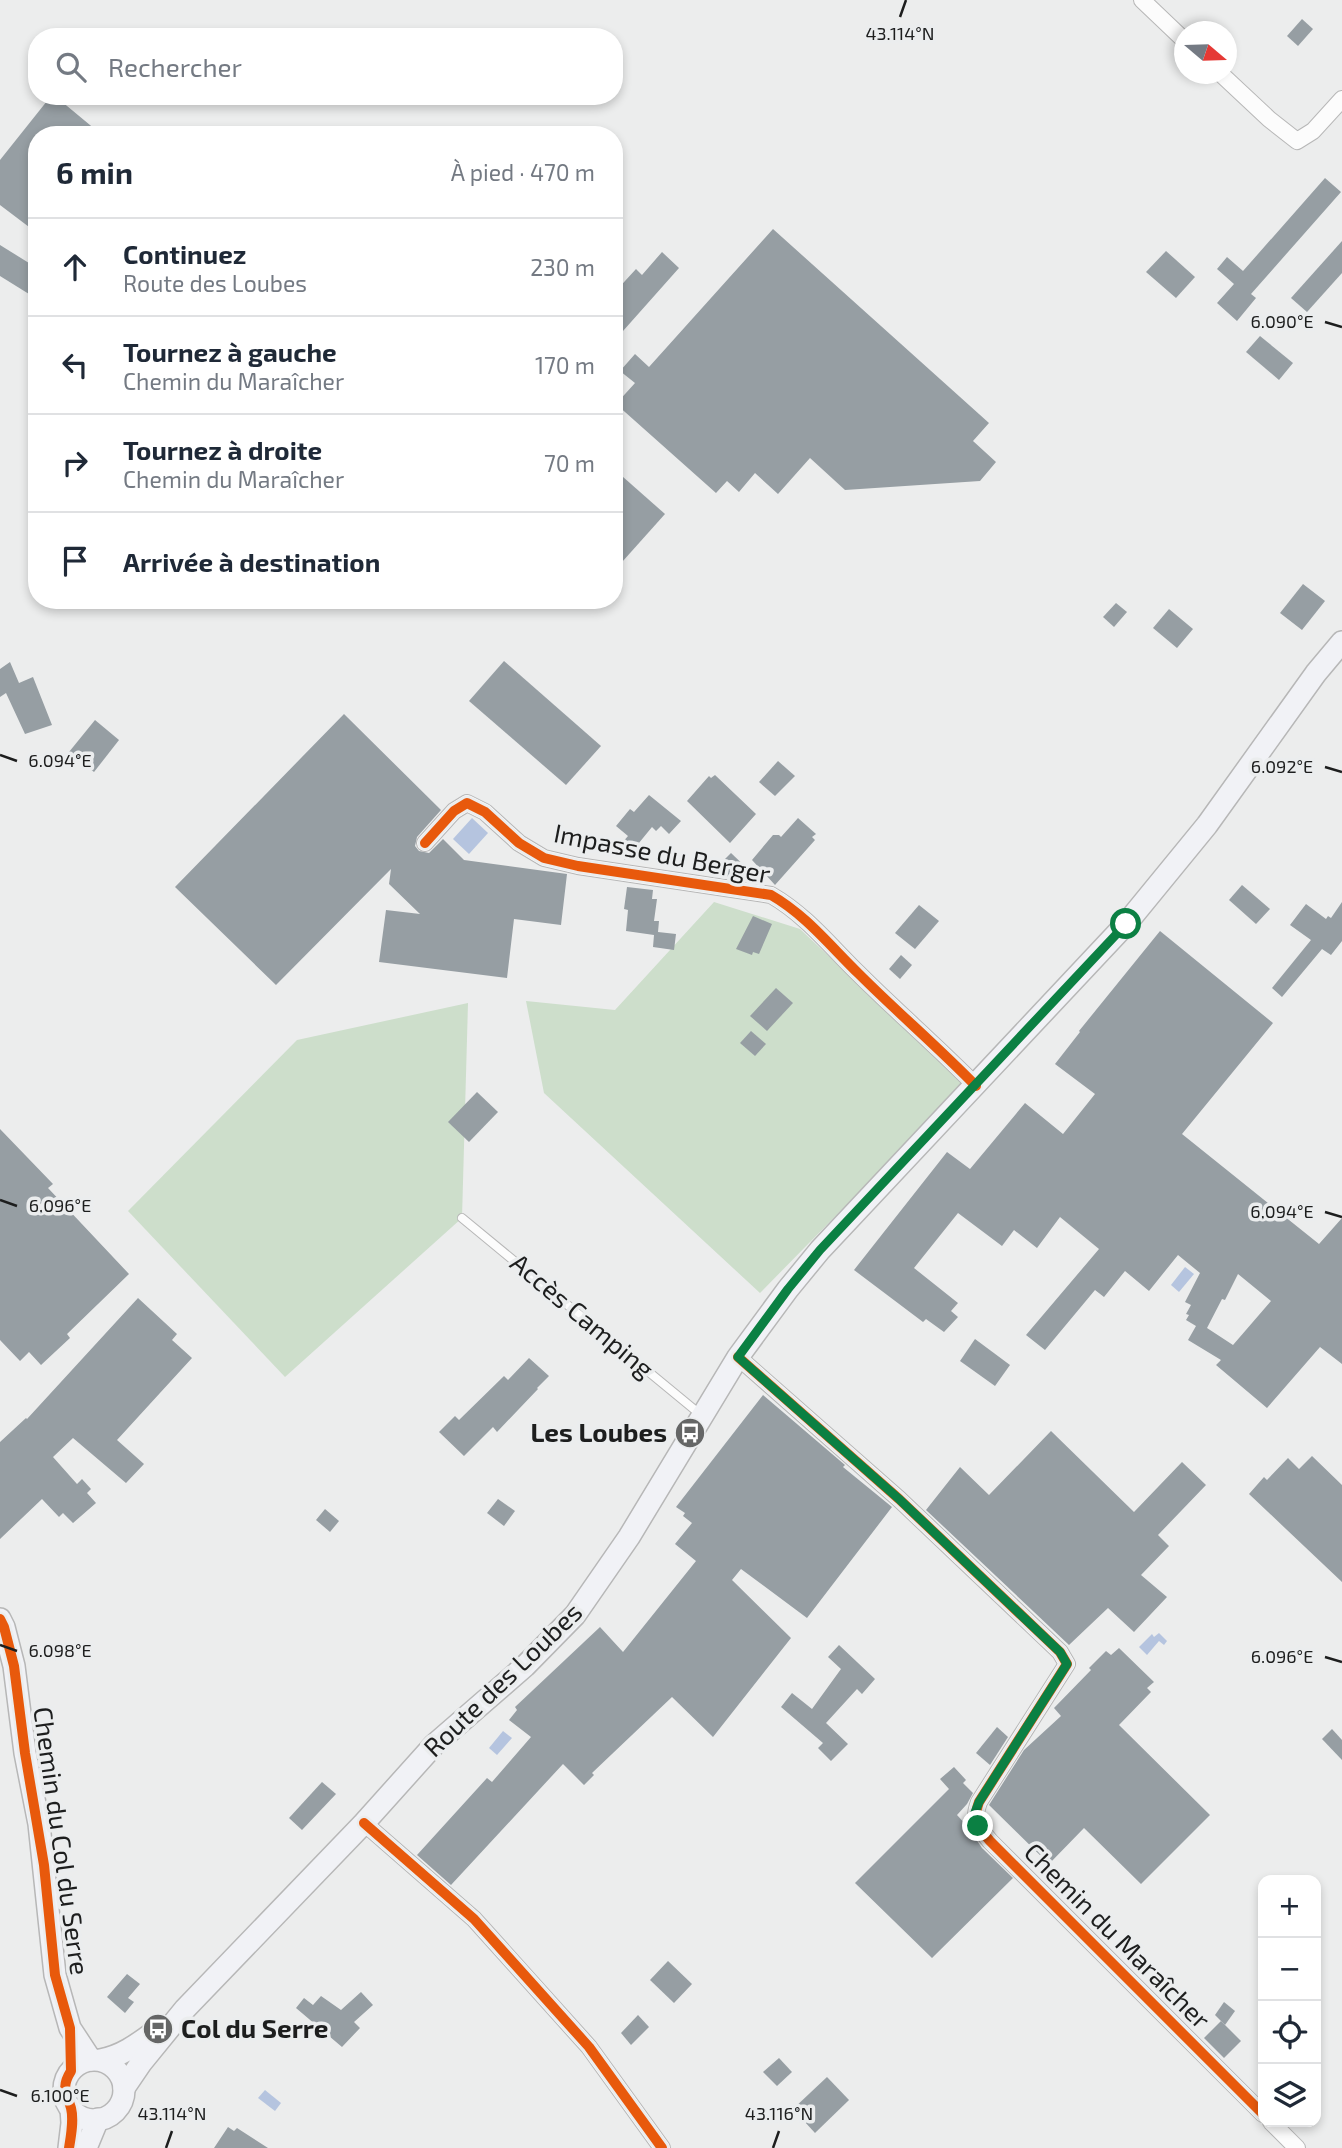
<!DOCTYPE html>
<html lang="fr">
<head>
<meta charset="utf-8">
<style>
	body { margin:0; font-family:"Exo 2",sans-serif; background:#f6f6f7; color:#1f2937 }
	.controls { position:absolute; right:21px; bottom:21px; display:grid; overflow:hidden; border-radius:14px; box-shadow:0 4px 10px #0003 }
	.controls button { width:63px; height:63px; display:grid; place-items:center; padding:0; border:0; border-bottom:2px solid #e0e1e3; background:#fff; color:#1f2937; font:35px sans-serif }
	.compass { position:absolute; left:1174px; top:21px; width:63px; height:63px; border-radius:50%; background:#fff; box-shadow:0 4px 10px #0003; rotate:109deg }
	.stop { position:absolute; width:21px; height:21px; margin:-16px; border:5px solid #0b8043; border-radius:50%; background:#fff }
	.stop.end { background:#0b8043; border-color:#fff; box-shadow:0 2px 7px #0008 }
	.list { margin:0; padding:0; list-style:none }
	h2 { display:flex; justify-content:space-between; align-items:center; height:91px; margin:0; padding:0 28px; font-size:30px }
	h2 small { font-size:23px; font-weight:400; color:#747a83 }
	.list li { display:grid; grid-template-columns:46px 1fr auto; gap:21px; align-items:center; box-sizing:border-box; height:98px; padding:0 28px; border-top:2px solid #e0e1e3 }
	.list b { display:block; font-size:26px; white-space:nowrap }
	.list p { margin:0; font-size:23px; white-space:nowrap; color:#747a83 }
	.list em { font-size:23px; font-style:normal; color:#747a83 }
	.icon { flex:none; width:38px; height:38px; fill:none; stroke:currentColor; stroke-width:2; stroke-linecap:round; stroke-linejoin:round }
	.map { position:relative; flex:none; width:1342px; height:2148px; overflow:hidden }
	.search { position:absolute; background:#fff; box-shadow:0 4px 10px #0003; left:28px; top:28px; width:595px; height:77px; display:flex; align-items:center; gap:18px; box-sizing:border-box; padding:0 24px; border-radius:28px; color:#747a83; font-size:26px }
	.panel { position:absolute; background:#fff; box-shadow:0 4px 10px #0003; left:28px; top:126px; width:595px; height:483px; border-radius:28px }
	.map>svg:first-child { display:block }
	.green { fill:#cddecb }
	.water { fill:#b5c4df }
	.building { fill:#969ea3; fill-rule:evenodd }
	.lines { fill:none; stroke-linecap:round; stroke-linejoin:round }
	.lane-casing { stroke:#b7b7b7; stroke-width:10 }
	.street-casing { stroke:#b7b7b7; stroke-width:18 }
	.secondary-casing { stroke:#b7b7b7; stroke-width:24 }
	.lane { stroke:#fcfcfc; stroke-width:8 }
	.street { stroke:#fcfcfc; stroke-width:16 }
	.secondary { stroke:#f1f2f6; stroke-width:21 }
	.cycleway-casing { stroke:#ebedee; stroke-width:15 }
	.cycleway { stroke:#e8590c; stroke-width:10 }
	.route { stroke:#0b8043; stroke-width:9 }
	.ticks { fill:none; stroke:#1d1e1e; stroke-width:2.5 }
	.labels { text-anchor:middle; stroke-width:7; stroke-linejoin:round; paint-order:stroke }
	.street-label { font-size:26px; fill:#1d1e1e; stroke:#ebedee }
	.poi-label { font-size:26px; font-weight:bold; fill:#1d1e1e; stroke:#ebedee; text-anchor:end }
	.ticks-label { font-size:18px; text-anchor:middle; fill:#1d1e1e; stroke:#ebedee; stroke-width:7; stroke-linejoin:round; paint-order:stroke }
</style>
</head>
<body>
<div class="map">
<svg width="1342" height="2148" viewBox="0 0 1342 2148">
	<rect width="100%" height="100%" fill="#eceded"/>
	<g class="green">
		<path d="M 714,902 L 800,929 L 965,1084 L 760,1293 L 544,1093 L 526,1001 L 615,1010 Z"/>
		<path d="M 468,1003 L 462,1218 L 285,1377 L 128,1211 L 297,1040 Z"/>
	</g>
	<g class="water">
		<path d="M 472,818 L 488,833 L 469,854 L 453,839 Z"/>
		<path d="M 1185,1267 L 1194,1274 L 1179,1292 L 1171,1285 Z"/>
		<path d="M 1159,1633 L 1167,1641 L 1164,1645 L 1159,1641 L 1147,1655 L 1139,1647 L 1152,1634 L 1154,1637 Z"/>
		<path d="M 503,1731 L 512,1738 L 497,1755 L 489,1748 Z"/>
		<path d="M 265,2090 L 281,2103 L 275,2111 L 258,2098 Z"/>
	</g>
	<g class="building">
		<path d="M 1302,19 L 1313,29 L 1298,46 L 1287,36 Z"/>
		<path d="M 51,96 L 55,96 L 102,135 L 37,135 L 37,233 L 0,205 L 0,160 Z"/>
		<path d="M 1325,178 L 1341,192 L 1251,294 L 1256,298 L 1237,321 L 1217,303 L 1234,284 L 1217,269 L 1227,257 L 1243,271 Z"/>
		<path d="M 773,229 L 989,423 L 973,441 L 996,462 L 980,481 L 845,490 L 810,458 L 778,494 L 755,473 L 739,492 L 727,481 L 716,493 L 616,404 L 635,383 L 620,371 L 635,354 L 649,367 Z"/>
		<path d="M 1342,241 L 1342,273 L 1307,312 L 1291,298 Z"/>
		<path d="M 0,245 L 37,268 L 37,299 L 0,276 Z"/>
		<path d="M 1166,251 L 1195,277 L 1176,298 L 1146,272 Z"/>
		<path d="M 662,252 L 679,268 L 623,331 L 614,323 L 614,293 L 636,269 L 642,275 Z"/>
		<path d="M 1260,336 L 1293,363 L 1279,380 L 1246,352 Z"/>
		<path d="M 614,469 L 665,514 L 614,571 Z"/>
		<path d="M 1303,584 L 1325,601 L 1302,630 L 1280,613 Z"/>
		<path d="M 1116,603 L 1127,612 L 1114,627 L 1103,617 Z"/>
		<path d="M 1169,609 L 1193,629 L 1177,648 L 1153,628 Z"/>
		<path d="M 504,661 L 601,746 L 566,785 L 469,701 Z"/>
		<path d="M 10,662 L 19,683 L 33,677 L 52,725 L 25,734 L 6,693 L 0,697 L 0,669 Z"/>
		<path d="M 344,714 L 441,810 L 417,837 L 415,846 L 419,851 L 429,853 L 443,839 L 464,860 L 567,874 L 561,925 L 514,919 L 507,978 L 379,962 L 386,910 L 420,914 L 389,884 L 391,869 L 276,985 L 175,887 Z"/>
		<path d="M 95,720 L 119,740 L 94,772 L 69,752 Z"/>
		<path d="M 778,761 L 795,776 L 775,796 L 759,782 Z"/>
		<path d="M 715,775 L 756,814 L 730,843 L 687,801 L 709,776 L 711,778 Z"/>
		<path d="M 649,795 L 681,821 L 669,834 L 661,826 L 656,831 L 652,827 L 625,860 L 615,851 L 628,836 L 616,826 L 630,809 L 634,812 Z"/>
		<path d="M 798,818 L 816,834 L 812,837 L 815,840 L 775,885 L 752,860 L 773,835 L 779,835 L 781,837 Z"/>
		<path d="M 731,853 L 752,873 L 745,880 L 729,878 L 718,866 Z"/>
		<path d="M 1242,885 L 1270,909 L 1256,924 L 1229,900 Z"/>
		<path d="M 627,887 L 653,890 L 652,899 L 657,899 L 654,921 L 659,921 L 658,932 L 676,934 L 674,950 L 653,947 L 654,935 L 626,931 L 628,910 L 624,909 Z"/>
		<path d="M 1342,902 L 1342,941 L 1331,955 L 1322,949 L 1282,997 L 1272,988 L 1311,940 L 1290,925 L 1306,904 L 1326,919 L 1328,916 L 1331,918 Z"/>
		<path d="M 919,905 L 939,921 L 915,949 L 895,933 Z"/>
		<path d="M 753,916 L 772,924 L 759,954 L 753,952 L 752,955 L 736,949 Z"/>
		<path d="M 1160,931 L 1273,1023 L 1182,1134 L 1319,1244 L 1342,1218 L 1342,1364 L 1320,1347 L 1267,1408 L 1216,1365 L 1221,1360 L 1188,1340 L 1196,1326 L 1186,1320 L 1189,1315 L 1186,1314 L 1191,1305 L 1185,1302 L 1200,1273 L 1178,1255 L 1149,1291 L 1125,1271 L 1104,1297 L 1095,1290 L 1045,1350 L 1026,1335 L 1099,1249 L 1060,1217 L 1037,1248 L 1014,1230 L 1002,1246 L 958,1213 L 914,1268 L 958,1303 L 951,1311 L 958,1317 L 944,1332 L 926,1319 L 923,1322 L 854,1270 L 947,1152 L 970,1169 L 1025,1103 L 1063,1134 L 1095,1094 L 1055,1064 L 1080,1032 L 1079,1031 ZM 1238,1274 L 1271,1301 L 1233,1345 L 1207,1328 L 1222,1299 L 1225,1300 Z"/>
		<path d="M 901,955 L 912,965 L 900,979 L 889,969 Z"/>
		<path d="M 776,988 L 793,1003 L 767,1031 L 750,1016 Z"/>
		<path d="M 751,1031 L 766,1044 L 755,1056 L 740,1043 Z"/>
		<path d="M 477,1092 L 498,1112 L 469,1142 L 448,1122 Z"/>
		<path d="M 0,1129 L 53,1184 L 48,1188 L 129,1274 L 67,1334 L 70,1338 L 41,1365 L 29,1352 L 20,1361 L 0,1340 Z"/>
		<path d="M 138,1298 L 177,1334 L 172,1340 L 192,1358 L 117,1440 L 144,1464 L 126,1483 L 73,1438 L 53,1457 L 77,1484 L 82,1479 L 91,1489 L 87,1493 L 96,1503 L 73,1523 L 63,1513 L 59,1517 L 42,1499 L 0,1539 L 0,1442 L 26,1418 L 27,1419 Z"/>
		<path d="M 975,1339 L 1010,1365 L 995,1386 L 960,1361 Z"/>
		<path d="M 529,1358 L 549,1376 L 537,1388 L 538,1389 L 497,1432 L 493,1427 L 464,1456 L 439,1432 L 455,1416 L 459,1420 L 504,1376 L 508,1380 Z"/>
		<path d="M 763,1395 L 845,1465 L 843,1467 L 892,1507 L 807,1618 L 741,1569 L 732,1580 L 791,1638 L 713,1737 L 672,1697 L 592,1773 L 594,1775 L 584,1785 L 563,1764 L 451,1885 L 417,1855 L 487,1778 L 492,1782 L 531,1737 L 509,1720 L 517,1710 L 515,1707 L 600,1627 L 623,1652 L 696,1561 L 675,1544 L 692,1523 L 683,1516 L 685,1513 L 676,1507 Z"/>
		<path d="M 1051,1431 L 1134,1512 L 1182,1462 L 1206,1485 L 1158,1535 L 1169,1546 L 1141,1575 L 1167,1597 L 1134,1632 L 1108,1608 L 1069,1645 L 926,1510 L 960,1467 L 989,1495 Z"/>
		<path d="M 1312,1456 L 1342,1485 L 1342,1582 L 1249,1494 L 1264,1477 L 1267,1480 L 1288,1458 L 1299,1469 Z"/>
		<path d="M 498,1499 L 515,1511 L 504,1526 L 487,1513 Z"/>
		<path d="M 325,1509 L 339,1521 L 330,1532 L 316,1520 Z"/>
		<path d="M 839,1645 L 875,1679 L 862,1694 L 857,1689 L 826,1723 L 848,1744 L 831,1761 L 818,1748 L 823,1743 L 781,1707 L 792,1693 L 812,1709 L 841,1669 L 828,1657 Z"/>
		<path d="M 1119,1648 L 1154,1682 L 1147,1688 L 1151,1692 L 1119,1725 L 1210,1815 L 1141,1884 L 1084,1828 L 1049,1864 L 989,1805 L 1024,1750 L 1061,1716 L 1054,1708 L 1091,1670 L 1089,1668 L 1106,1651 L 1111,1655 Z"/>
		<path d="M 997,1727 L 1008,1737 L 990,1765 L 976,1753 Z"/>
		<path d="M 1332,1729 L 1342,1740 L 1342,1760 L 1322,1739 Z"/>
		<path d="M 954,1767 L 966,1780 L 963,1783 L 973,1793 L 967,1804 L 957,1815 L 967,1826 L 982,1848 L 1013,1878 L 932,1958 L 855,1883 L 949,1789 L 940,1779 Z"/>
		<path d="M 322,1782 L 336,1794 L 302,1830 L 289,1818 Z"/>
		<path d="M 668,1961 L 692,1984 L 674,2003 L 650,1980 Z"/>
		<path d="M 127,1974 L 140,1984 L 128,1998 L 134,2002 L 125,2013 L 107,1997 Z"/>
		<path d="M 361,1992 L 373,2005 L 354,2022 L 360,2028 L 342,2047 L 296,2008 L 304,1998 L 313,2005 L 321,1996 L 341,2010 Z"/>
		<path d="M 1224,2002 L 1235,2011 L 1225,2025 L 1215,2015 Z"/>
		<path d="M 638,2015 L 649,2027 L 631,2045 L 621,2033 Z"/>
		<path d="M 1221,2021 L 1241,2041 L 1224,2058 L 1204,2038 Z"/>
		<path d="M 779,2058 L 792,2072 L 777,2086 L 763,2072 Z"/>
		<path d="M 827,2077 L 849,2100 L 815,2133 L 793,2109 Z"/>
		<path d="M 228,2127 L 234,2131 L 237,2128 L 268,2148 L 214,2148 Z"/>
	</g>
	<g class="lines">
		<g class="lane-casing">
			<path id="lane" d="M 462,1218 L 701,1415"/>
		</g>
		<g class="street-casing">
			<g id="street">
				<path d="M 1142,0 L 1184,40"/>
				<path d="M 1221,74 L 1269,119 L 1297,141 L 1313,131 L 1342,99"/>
				<path d="M 425,843 L 454,811 L 467,803 L 485,812 L 519,843 L 544,858 L 578,866 L 771,895 C 806,915 831,947 859,974 C 897,1012 938,1047 976,1086"/>
				<path d="M 738,1357 L 899,1499 L 1060,1652 L 1067,1664 L 979,1802 C 972,1822 977,1825 990,1841 L 1263,2114"/>
				<path d="M 364,1823 L 474,1919 L 589,2047 L 662,2148"/>
				<path d="M 1271,2122 L 1297,2148"/>
			</g>
		</g>
		<g class="secondary-casing">
			<g id="secondary">
				<path d="M 0,1619 L 4,1627 L 14,1666 L 25,1753 L 39,1824 L 55,1975 L 70,2028 L 91,2060"/>
				<path d="M 100,2060 C 123,2056 139,2043 158,2029"/>
				<circle cx="94" cy="2090" r="30"/>
				<path d="M 124,2088 L 141,2063 L 185,2009 L 364,1823 L 434,1745 L 525,1666 L 575,1615 L 629,1537 L 738,1357 L 788,1289 L 820,1250 L 1126,924 L 1207,825 L 1316,673 L 1342,642"/>
				<path d="M 69,2148 L 72,2123 L 71,2108"/>
				<path d="M 86,2148 L 98,2119"/>
			</g>
		</g>
		<use href="#lane" class="lane"/>
		<use href="#street" class="street"/>
		<use href="#secondary" class="secondary"/>
		<g class="cycleway-casing">
			<g id="cycleway">
				<path d="M 425,843 L 454,811 L 467,803 L 485,812 L 519,843 L 544,858 L 578,866 L 771,895 C 806,915 831,947 859,974 C 897,1012 938,1047 976,1086"/>
				<path d="M 738,1357 L 899,1499 L 1060,1652 L 1067,1664 L 979,1802 C 972,1822 977,1825 990,1841 L 1263,2114"/>
				<path d="M 0,1619 L 4,1627 L 14,1666 L 25,1753 L 44,1865 L 55,1975 L 70,2028 L 71,2071 C 61,2087 66,2092 71,2108 C 74,2120 71,2136 69,2148"/>
				<path d="M 364,1823 L 474,1919 L 589,2047 L 662,2148"/>
			</g>
		</g>
		<use href="#cycleway" class="cycleway"/>
	</g>
	<g class="lines">
		<path class="route" d="M 978,1826 L 974,1815 L 979,1802 L 1067,1664 L 1060,1652 L 899,1499 L 738,1357 L 788,1289 L 820,1250 L 1126,924"/>
	</g>
	<path class="ticks" d="M 900,17 L 906,0M 1325,322 L 1342,327M 0,755 L 17,761M 1325,767 L 1342,772M 0,1200 L 17,1206M 1325,1212 L 1342,1217M 0,1645 L 17,1651M 1325,1657 L 1342,1662M 0,2090 L 17,2096M 166,2148 L 172,2131M 773,2148 L 779,2131"/>
	<defs>
		<g id="bus-disc" transform="scale(1.575)"><circle r="9.5" fill="#656666" stroke="#ebedee"/><path d="M-5-6H5V4H4V6H2V4H-2V6H-4V4H-5ZM-3.5-4V0h7V-4ZM-3.5 1.2v1.5H-2V1.2ZM2 1.2v1.5H3.5V1.2Z" fill="#fff"/></g>
	</defs>
	<g fill-rule="evenodd">
		<use href="#bus-disc" x="690" y="1433"/>
		<use href="#bus-disc" x="158" y="2029"/>
	</g>
	<g class="labels">
		<g class="street-label">
			<text transform="translate(662 854) rotate(11)" y="9">Impasse du Berger</text>
			<text transform="translate(582 1316) rotate(40)" y="9">Accès Camping</text>
			<text transform="translate(503 1680) rotate(-44)" y="9">Route des Loubes</text>
			<text transform="translate(61 1841) rotate(82)" y="9">Chemin du Col du Serre</text>
			<text transform="translate(1117 1936) rotate(45)" y="9">Chemin du Maraîcher</text>
		</g>
		<g class="poi-label">
			<text x="667" y="1442">Les Loubes</text>
			<text x="181" y="2038" text-anchor="start">Col du Serre</text>
		</g>
	</g>
	<g class="ticks-label">
		<text x="900" y="40">43.114°N</text>
		<text x="1282" y="328">6.090°E</text>
		<text x="60" y="767">6.094°E</text>
		<text x="1282" y="773">6.092°E</text>
		<text x="60" y="1212">6.096°E</text>
		<text x="1282" y="1218">6.094°E</text>
		<text x="60" y="1657">6.098°E</text>
		<text x="1282" y="1663">6.096°E</text>
		<text x="60" y="2102">6.100°E</text>
		<text x="172" y="2120">43.114°N</text>
		<text x="779" y="2120">43.116°N</text>
	</g>
</svg>
<div class="controls">
<button>+</button>
<button>−</button>
<button><svg class="icon" aria-label="locate" viewBox="0 0 24 24"><circle cx="12" cy="12" r="6"/><path d="M12 2v4M12 18v4M2 12h4M18 12h4"/></svg></button>
<button><svg class="icon" aria-label="layers" viewBox="0 0 24 24"><path d="M12 4l9 5-9 5-9-5zM3 14l9 5 9-5"/></svg></button>
</div>
<svg class="compass" viewBox="-18 -18 36 36"><path d="M0-13l5 13h-10z" fill="#e53935"/><path d="M0 13l5-13h-10z" fill="#747a83"/></svg>
<div class="stop" style="left:1126px;top:924px"></div>
<div class="stop end" style="left:978px;top:1826px"></div>
<div class="search"><svg class="icon" aria-label="search" viewBox="0 0 24 24"><circle cx="10" cy="10" r="6"/><path d="M15 15l6 6"/></svg>Rechercher</div>
<section class="panel">
<h2>6 min<small>À pied · 470 m</small></h2>
<ul class="list">
<li><svg class="icon" aria-label="ahead" viewBox="0 0 24 24"><path d="M12 20V5M6 11l6-6 6 6"/></svg><div><b>Continuez</b><p>Route des Loubes</p></div><em>230 m</em></li>
<li><svg class="icon" aria-label="left" viewBox="0 0 24 24"><path d="M17 20v-9H6M10 6l-5 5 5 5"/></svg><div><b>Tournez à gauche</b><p>Chemin du Maraîcher</p></div><em>170 m</em></li>
<li><svg class="icon" aria-label="right" viewBox="0 0 24 24"><path d="M7 20v-9h11M14 6l5 5-5 5"/></svg><div><b>Tournez à droite</b><p>Chemin du Maraîcher</p></div><em>70 m</em></li>
<li><svg class="icon" aria-label="arrive" viewBox="0 0 24 24"><path d="M6 21V4h12l-3 4 3 4H6"/></svg><div><b>Arrivée à destination</b></div></li>
</ul>
</section>
</div>
</body>
</html>
